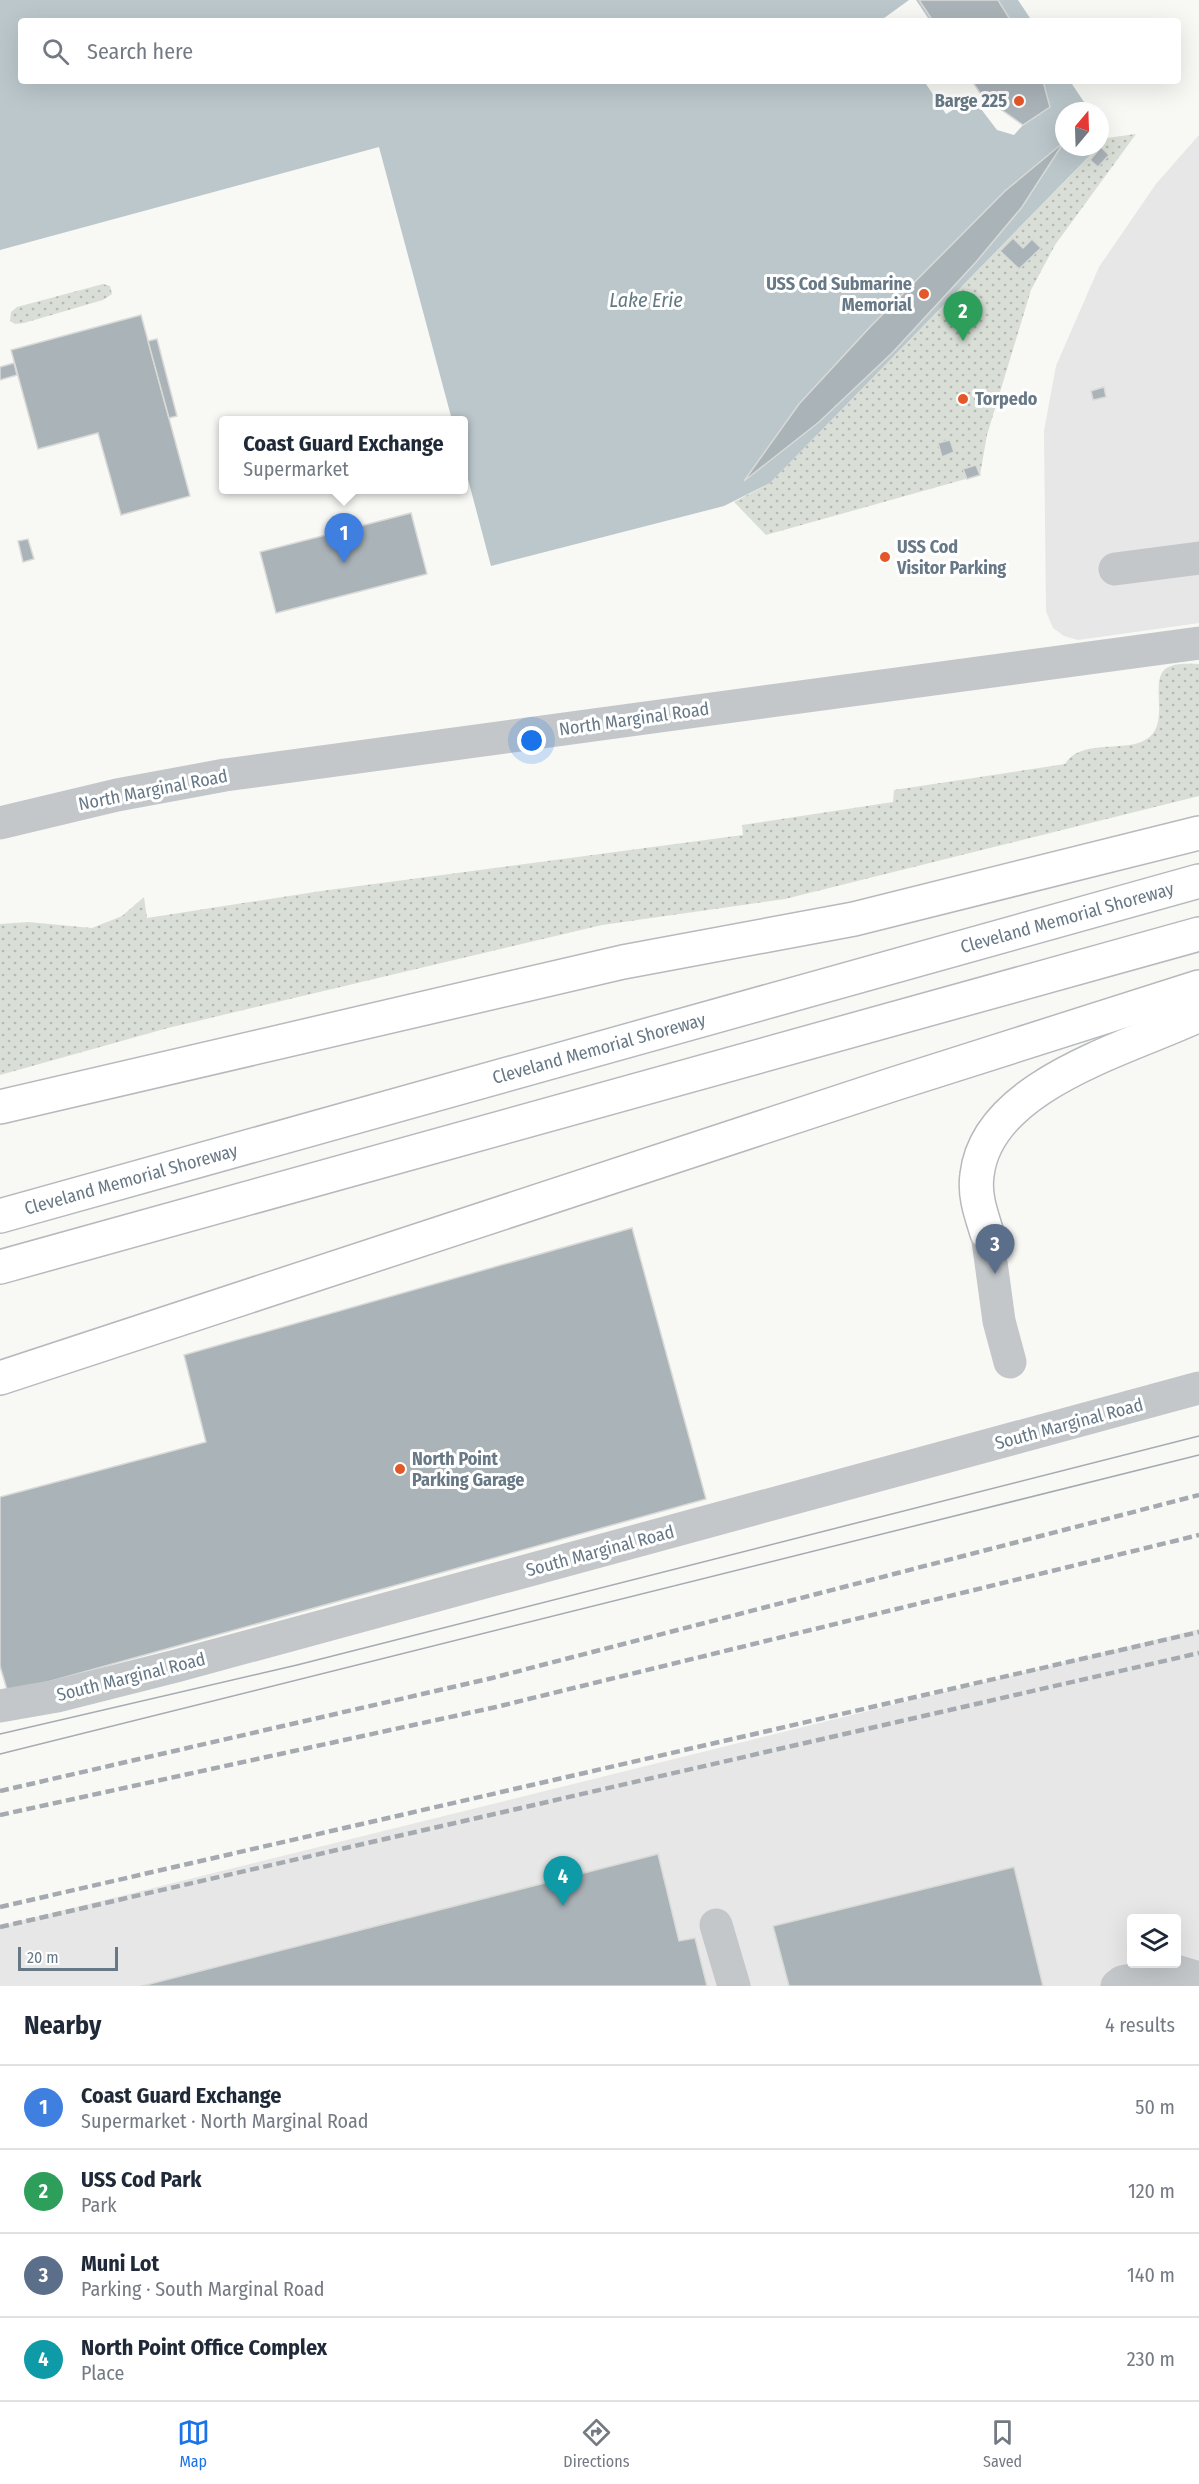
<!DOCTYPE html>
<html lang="en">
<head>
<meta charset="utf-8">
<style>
	body { margin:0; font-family:"Fira Sans Condensed",sans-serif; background:#f2f2f3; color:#1f2937 }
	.controls { position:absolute; right:18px; bottom:18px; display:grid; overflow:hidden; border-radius:6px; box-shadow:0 6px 24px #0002 }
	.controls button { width:54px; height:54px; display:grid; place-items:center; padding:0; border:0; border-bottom:2px solid #e0e1e3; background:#fff; color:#1f2937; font:30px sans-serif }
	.compass { position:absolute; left:1055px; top:102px; width:54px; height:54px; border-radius:50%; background:#fff; box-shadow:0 6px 24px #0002; rotate:19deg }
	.scale { position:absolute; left:18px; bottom:15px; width:100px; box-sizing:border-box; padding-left:6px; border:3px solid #677886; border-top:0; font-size:16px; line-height:21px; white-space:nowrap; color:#677886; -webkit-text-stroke:4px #fff; paint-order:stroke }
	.you { position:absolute; left:532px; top:741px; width:21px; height:21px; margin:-15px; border:4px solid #fff; border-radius:50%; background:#1a73e8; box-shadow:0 0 0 9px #1a73e833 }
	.badge { display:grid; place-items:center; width:39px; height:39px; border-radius:50%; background:#1a73e8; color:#fff; font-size:20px; font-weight:700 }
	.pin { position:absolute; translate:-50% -50px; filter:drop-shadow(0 2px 3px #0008) }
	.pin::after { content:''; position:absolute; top:32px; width:21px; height:18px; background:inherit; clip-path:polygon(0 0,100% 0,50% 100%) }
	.popup { position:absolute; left:219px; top:416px; width:249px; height:78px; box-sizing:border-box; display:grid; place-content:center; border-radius:6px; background:#fff; filter:drop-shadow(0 2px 4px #0005); font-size:20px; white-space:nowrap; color:#747a83 }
	.popup b { font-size:22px; color:#1f2937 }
	.popup::after { content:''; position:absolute; left:50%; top:100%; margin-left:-12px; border:12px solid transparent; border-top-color:#fff }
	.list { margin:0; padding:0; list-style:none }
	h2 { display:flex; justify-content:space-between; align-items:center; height:78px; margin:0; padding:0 24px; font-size:26px }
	h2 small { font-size:20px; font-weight:400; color:#747a83 }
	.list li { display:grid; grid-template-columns:39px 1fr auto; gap:18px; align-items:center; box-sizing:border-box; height:84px; padding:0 24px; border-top:2px solid #e0e1e3 }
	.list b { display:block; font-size:22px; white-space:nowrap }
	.list p { margin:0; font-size:20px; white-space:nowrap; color:#747a83 }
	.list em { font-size:20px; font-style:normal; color:#747a83 }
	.icon { flex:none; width:33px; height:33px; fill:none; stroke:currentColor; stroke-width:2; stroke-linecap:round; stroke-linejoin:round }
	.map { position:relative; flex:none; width:1199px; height:1986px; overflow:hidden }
	.search { position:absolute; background:#fff; box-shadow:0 6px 24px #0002; left:18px; right:18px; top:18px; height:66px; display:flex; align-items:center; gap:15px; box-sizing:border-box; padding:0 21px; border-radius:6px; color:#747a83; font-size:22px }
	.sheet { height:414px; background:#fff }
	nav { display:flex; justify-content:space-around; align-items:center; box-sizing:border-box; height:84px; border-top:2px solid #e0e1e3; background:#fff; font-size:16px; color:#747a83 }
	nav a { display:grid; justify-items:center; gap:3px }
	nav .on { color:#1a73e8 }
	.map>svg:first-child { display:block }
	.built { fill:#e6e7e6; fill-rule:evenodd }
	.green { fill:url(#green-dots) }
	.water { fill:#bbc7cb }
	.pier { fill:#f8f8f5 }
	.building { fill:#aab3b8; stroke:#d9dad7; stroke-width:1.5 }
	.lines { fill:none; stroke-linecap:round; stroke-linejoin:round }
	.highway-casing { stroke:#b6babd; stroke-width:36 }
	.minor { stroke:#c3c7ca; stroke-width:33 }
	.highway { stroke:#fff; stroke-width:33 }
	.tram { stroke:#a4aab0; stroke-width:1.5 }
	.rail { stroke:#a4aab0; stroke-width:4.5; stroke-dasharray:9 4.5; stroke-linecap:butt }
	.poi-dot { fill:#e45729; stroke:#fff; stroke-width:2 }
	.labels { text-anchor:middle; stroke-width:6; stroke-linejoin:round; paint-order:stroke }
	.poi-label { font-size:18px; font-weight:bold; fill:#677886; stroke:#fff; text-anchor:start }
	.street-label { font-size:18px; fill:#677886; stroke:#fff }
	.water-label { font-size:20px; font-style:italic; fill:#637982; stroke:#fff }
</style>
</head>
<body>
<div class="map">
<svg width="1199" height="1986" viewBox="0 0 1199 1986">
	<defs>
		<pattern id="green-dots" width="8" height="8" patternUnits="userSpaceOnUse" patternTransform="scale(1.5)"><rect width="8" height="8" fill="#d9dfd6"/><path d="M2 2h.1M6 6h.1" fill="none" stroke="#b4bab3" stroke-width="1.8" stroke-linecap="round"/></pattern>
	</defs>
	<rect width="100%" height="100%" fill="#f8f8f5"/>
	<g class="built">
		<path d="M 1199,135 L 1199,623 L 1078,640 L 1064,636 L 1053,628 L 1046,611 L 1044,431 L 1056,366 L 1099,267 L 1156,184 Z"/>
		<path d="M 1199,1629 L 1199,1986 L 0,1986 L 0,1926 ZM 1132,1918 L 1176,1918 L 1176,1964 L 1132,1964 Z"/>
	</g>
	<g class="green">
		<path d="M 1136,134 L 1055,245 L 1031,290 L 987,435 L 980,475 L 766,535 L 734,502 L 770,483 L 1107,138 Z"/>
		<path d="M 103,284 L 110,286 L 112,294 L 103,300 L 24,323 L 15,324 L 10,321 L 11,312 L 17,307 Z"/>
		<path d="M 1199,664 L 1199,796 L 785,899 L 602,925 L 168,1028 L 0,1075 L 0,924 L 28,922 L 92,928 L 122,916 L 144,897 L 147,918 L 321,891 L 743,835 L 742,825 L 893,802 L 894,790 L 1065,764 C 1079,741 1116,750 1138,743 C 1179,731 1142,675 1171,666 C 1179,663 1190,664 1199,664 Z"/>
	</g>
	<path class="water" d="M 0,0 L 1018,0 L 1032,21 L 21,21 L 21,81 L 1070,81 L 1090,111 L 1064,111 L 1064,147 L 1098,147 L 770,483 L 724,506 L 491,566 L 464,464 L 464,420 L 452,420 L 379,147 L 0,250 Z"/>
	<g class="pier">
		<path d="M 909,0 L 916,0 L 930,21 L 880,21 Z"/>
		<path d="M 924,81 L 972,81 L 982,96 L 1023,125 L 1014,135 L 997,130 L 981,109 L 967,102 L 946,114 Z"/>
	</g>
	<g class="building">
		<path d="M 919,0 L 998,0 L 1011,21 L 933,21 Z"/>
		<path d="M 972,81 L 1043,81 L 1050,107 L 1023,125 L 982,96 Z"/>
		<path d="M 1064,142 L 1022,207 L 976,262 L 893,352 L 819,422 L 744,481 L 799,404 L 871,326 L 1005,191 Z"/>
		<path d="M 1101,147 L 1109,155 L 1098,167 L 1090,160 Z"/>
		<path d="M 1013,238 L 1023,248 L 1032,239 L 1041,248 L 1019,269 L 1000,251 Z"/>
		<path d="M 141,315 L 190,496 L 121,515 L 98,433 L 38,449 L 11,350 Z"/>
		<path d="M 157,339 L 177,416 L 169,418 L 148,341 Z"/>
		<path d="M 14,363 L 17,375 L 0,380 L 0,367 Z"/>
		<path d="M 1104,387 L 1106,397 L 1093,400 L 1091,391 Z"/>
		<path d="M 950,440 L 954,452 L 942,457 L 938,443 Z"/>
		<path d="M 976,465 L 980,475 L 967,479 L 963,469 Z"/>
		<path d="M 411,513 L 427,574 L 276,613 L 260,552 Z"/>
		<path d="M 28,539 L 34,559 L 23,562 L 18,541 Z"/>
		<path d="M 632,1228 L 706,1499 L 8,1693 L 0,1666 L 0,1497 L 206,1442 L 184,1355 Z"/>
		<path d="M 658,1854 L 679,1941 L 695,1938 L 707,1986 L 142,1986 Z"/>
		<path d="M 1014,1867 L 1043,1986 L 789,1986 L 773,1926 Z"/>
	</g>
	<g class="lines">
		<g class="highway-casing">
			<g id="highway">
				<path d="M 0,1107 L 623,962 L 854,919 L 1199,833"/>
				<path id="s1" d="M 0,1216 L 1199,881"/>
				<path d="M 987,1233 C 981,1214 974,1195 977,1175 C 987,1084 1130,1048 1199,1015"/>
				<path d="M 0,1267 L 1199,934"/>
				<path d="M 0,1378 L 894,1084 L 1199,987"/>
			</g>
		</g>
		<g class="minor">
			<path d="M 1115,569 L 1199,558"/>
			<path d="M 0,823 L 117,795 L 225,775 L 1199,643"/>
			<path d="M 987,1233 L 999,1321 L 1010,1362"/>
			<path d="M 0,1706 L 57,1696 L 176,1666 L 1199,1388"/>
			<path d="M 716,1925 L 734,1986"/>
			<path d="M 1117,1986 L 1122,1982 L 1176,1971 L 1199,1978"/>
		</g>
		<use href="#highway" class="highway"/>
		<g class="tram">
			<path d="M 0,1734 L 297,1665 L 1199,1436"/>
			<path d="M 0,1754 L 1199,1455"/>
		</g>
		<g class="rail">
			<path d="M 0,1791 L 492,1678 L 1199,1495"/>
			<path d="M 0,1815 L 496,1707 L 1199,1535"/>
			<path d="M 0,1907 L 1199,1632"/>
			<path d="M 0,1927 L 1199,1653"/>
		</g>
	</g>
	<g class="poi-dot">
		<circle cx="1019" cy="101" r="6"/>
		<circle cx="924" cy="294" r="6"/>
		<circle cx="963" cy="399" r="6"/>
		<circle cx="885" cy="557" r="6"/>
		<circle cx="400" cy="1469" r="6"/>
	</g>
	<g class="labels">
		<g class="poi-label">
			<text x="1007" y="107" text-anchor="end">Barge 225</text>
			<text x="912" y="290" text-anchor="end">USS Cod Submarine<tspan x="912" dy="21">Memorial</tspan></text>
			<text x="975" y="405">Torpedo</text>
			<text x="897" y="553">USS Cod<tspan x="897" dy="21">Visitor Parking</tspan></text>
			<text x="412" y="1465">North Point<tspan x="412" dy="21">Parking Garage</tspan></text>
		</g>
		<g class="street-label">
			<text transform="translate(634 719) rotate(-8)" y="6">North Marginal Road</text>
			<text transform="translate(153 790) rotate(-11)" y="6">North Marginal Road</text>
			<text dy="6" stroke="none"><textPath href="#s1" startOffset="1108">Cleveland Memorial Shoreway</textPath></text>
			<text dy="6" stroke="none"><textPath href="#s1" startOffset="622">Cleveland Memorial Shoreway</textPath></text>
			<text dy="6" stroke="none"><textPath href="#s1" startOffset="136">Cleveland Memorial Shoreway</textPath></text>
			<text transform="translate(1069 1424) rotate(-15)" y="6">South Marginal Road</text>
			<text transform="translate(600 1551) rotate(-15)" y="6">South Marginal Road</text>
			<text transform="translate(131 1677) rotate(-14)" y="6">South Marginal Road</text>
		</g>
		<g class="water-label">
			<text x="646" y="307">Lake Erie</text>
		</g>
	</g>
</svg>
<div class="controls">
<button><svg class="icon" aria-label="layers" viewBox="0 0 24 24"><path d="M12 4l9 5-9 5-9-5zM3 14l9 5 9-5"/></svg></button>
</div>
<svg class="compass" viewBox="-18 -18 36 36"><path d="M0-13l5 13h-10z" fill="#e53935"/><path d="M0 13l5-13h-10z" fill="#747a83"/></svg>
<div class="scale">20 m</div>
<div class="you"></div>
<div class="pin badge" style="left:344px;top:563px;background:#3f7fe0">1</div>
<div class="popup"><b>Coast Guard Exchange</b>Supermarket</div>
<div class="pin badge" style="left:963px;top:341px;background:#2e9e5b">2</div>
<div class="pin badge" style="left:995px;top:1274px;background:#5c6f8a">3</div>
<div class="pin badge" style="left:563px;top:1906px;background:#0f9aa8">4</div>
<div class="search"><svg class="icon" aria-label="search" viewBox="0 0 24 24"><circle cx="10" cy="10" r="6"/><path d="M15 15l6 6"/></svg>Search here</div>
</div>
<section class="sheet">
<h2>Nearby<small>4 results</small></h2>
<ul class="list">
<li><span class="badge" style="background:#3f7fe0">1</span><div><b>Coast Guard Exchange</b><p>Supermarket · North Marginal Road</p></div><em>50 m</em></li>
<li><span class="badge" style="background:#2e9e5b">2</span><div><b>USS Cod Park</b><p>Park</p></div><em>120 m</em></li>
<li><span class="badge" style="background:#5c6f8a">3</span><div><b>Muni Lot</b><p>Parking · South Marginal Road</p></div><em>140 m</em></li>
<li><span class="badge" style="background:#0f9aa8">4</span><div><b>North Point Office Complex</b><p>Place</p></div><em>230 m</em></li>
</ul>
</section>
<nav>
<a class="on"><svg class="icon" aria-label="map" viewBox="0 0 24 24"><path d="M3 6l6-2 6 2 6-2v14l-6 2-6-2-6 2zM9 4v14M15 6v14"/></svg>Map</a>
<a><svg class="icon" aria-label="directions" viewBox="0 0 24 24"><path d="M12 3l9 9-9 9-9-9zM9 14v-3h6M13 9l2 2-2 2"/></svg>Directions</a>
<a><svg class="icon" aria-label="saved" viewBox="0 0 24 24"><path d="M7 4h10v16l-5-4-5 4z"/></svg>Saved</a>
</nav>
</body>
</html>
